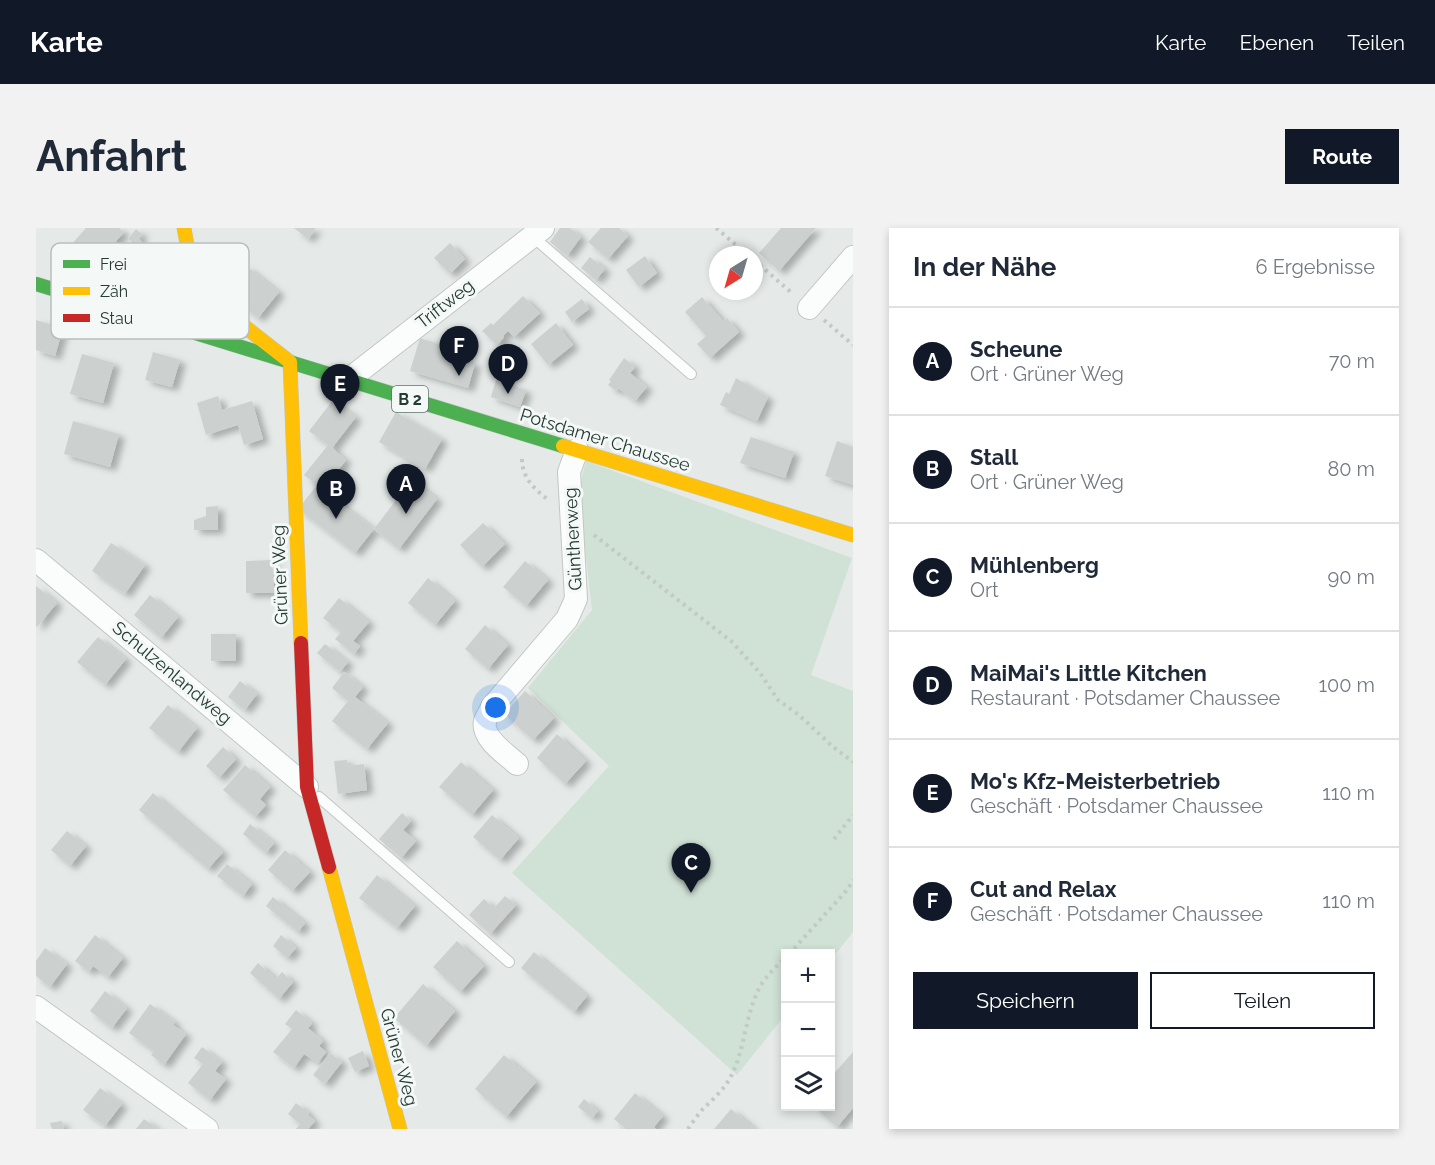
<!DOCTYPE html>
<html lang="de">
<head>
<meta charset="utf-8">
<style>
	body { margin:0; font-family:Raleway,sans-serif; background:#f2f2f3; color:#1f2937 }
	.controls { position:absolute; right:18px; bottom:18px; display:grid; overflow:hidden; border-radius:0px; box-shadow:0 3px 9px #0003 }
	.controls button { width:54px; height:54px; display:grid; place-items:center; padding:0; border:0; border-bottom:2px solid #e0e1e3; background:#fff; color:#1f2937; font:30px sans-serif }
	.compass { position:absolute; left:673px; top:18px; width:54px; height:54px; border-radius:50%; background:#fff; box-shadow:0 3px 9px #0003; rotate:217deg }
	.you { position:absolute; left:460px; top:480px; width:21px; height:21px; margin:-15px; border:4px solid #fff; border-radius:50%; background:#1a73e8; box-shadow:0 0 0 9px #1a73e833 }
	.badge { display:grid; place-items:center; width:39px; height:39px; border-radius:50%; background:#111827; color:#fff; font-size:20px; font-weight:700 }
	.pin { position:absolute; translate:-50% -50px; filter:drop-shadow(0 2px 3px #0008) }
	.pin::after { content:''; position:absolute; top:32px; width:21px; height:18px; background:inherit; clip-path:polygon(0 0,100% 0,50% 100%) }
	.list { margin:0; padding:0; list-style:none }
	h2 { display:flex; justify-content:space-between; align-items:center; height:78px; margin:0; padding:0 24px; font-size:26px }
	h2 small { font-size:20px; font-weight:400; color:#747a83 }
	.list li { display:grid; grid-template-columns:39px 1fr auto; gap:18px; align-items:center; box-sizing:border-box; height:108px; padding:0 24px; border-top:2px solid #e0e1e3 }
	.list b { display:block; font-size:22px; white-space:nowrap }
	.list p { margin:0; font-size:20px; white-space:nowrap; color:#747a83 }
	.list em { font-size:20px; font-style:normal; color:#747a83 }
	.actions { display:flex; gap:12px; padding:18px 24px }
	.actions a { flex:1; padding:14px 0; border:2px solid #111827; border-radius:0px; text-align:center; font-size:21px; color:#111827 }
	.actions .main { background:#111827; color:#fff }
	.icon { flex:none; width:33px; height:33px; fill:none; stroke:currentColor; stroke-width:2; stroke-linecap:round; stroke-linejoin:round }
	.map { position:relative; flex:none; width:817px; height:901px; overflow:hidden; border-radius:0px }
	header { display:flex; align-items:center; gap:36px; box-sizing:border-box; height:84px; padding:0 30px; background:#111827; color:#fff }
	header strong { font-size:28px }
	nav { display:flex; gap:33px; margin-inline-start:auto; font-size:21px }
	.intro { display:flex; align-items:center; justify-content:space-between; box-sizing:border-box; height:144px; padding:0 36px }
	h1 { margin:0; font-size:42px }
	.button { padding:15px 27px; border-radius:0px; background:#111827; color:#fff; font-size:21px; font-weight:700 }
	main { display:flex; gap:36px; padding:0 36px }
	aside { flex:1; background:#fff; border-radius:0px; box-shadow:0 3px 9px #0003 }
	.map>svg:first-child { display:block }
	.green { fill:#d0e1d5 }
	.building { fill:#ccd1cf; filter:url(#shadow) }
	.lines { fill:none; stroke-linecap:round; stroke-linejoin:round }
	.lane-casing { stroke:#c2c7c5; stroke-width:12 }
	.street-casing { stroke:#c2c7c5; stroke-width:24 }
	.fast-casing { stroke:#c1c7c5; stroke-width:15 }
	.slow-casing { stroke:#c1c7c5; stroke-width:15 }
	.jam-casing { stroke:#c1c7c5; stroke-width:15 }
	.path { stroke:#c2c9c6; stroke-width:4; stroke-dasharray:3 4.5; stroke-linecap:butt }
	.lane { stroke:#fbfcfc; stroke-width:10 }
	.street { stroke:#fbfcfc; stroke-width:22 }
	.fast { stroke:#4caf50; stroke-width:14 }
	.slow { stroke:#ffc107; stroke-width:14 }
	.jam { stroke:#c62828; stroke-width:14 }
	.labels { text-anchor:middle; stroke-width:6; stroke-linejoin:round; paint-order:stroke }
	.shield { fill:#f4f8f6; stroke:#63746e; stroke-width:1.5 }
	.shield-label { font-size:16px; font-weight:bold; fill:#253b34 }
	.street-label { font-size:18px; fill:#253b34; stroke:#f4f8f6 }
	.key { fill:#f4f8f6; stroke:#b6bfbc; stroke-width:1.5 }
	.key-label { font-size:16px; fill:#253b34 }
</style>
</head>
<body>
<header>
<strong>Karte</strong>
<nav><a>Karte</a><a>Ebenen</a><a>Teilen</a></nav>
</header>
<div class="intro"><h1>Anfahrt</h1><a class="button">Route</a></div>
<main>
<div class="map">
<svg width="817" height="901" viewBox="0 0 817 901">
	<defs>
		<filter id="shadow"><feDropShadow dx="6" dy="4" stdDeviation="3" flood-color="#0004"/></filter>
	</defs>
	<rect width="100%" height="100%" fill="#e5eae8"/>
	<path class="green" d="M 550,233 L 816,330 L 775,447 L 817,463 L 817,704 L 795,732 L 794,726 L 750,726 L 749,787 L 701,847 L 476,645 L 573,538 L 492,460 L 556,382 L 545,285 L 545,253 Z"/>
	<g class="building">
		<path d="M 50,0 L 83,0 L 88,4 L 70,25 L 63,19 L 51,33 L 34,18 Z"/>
		<path d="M 258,0 L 280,0 L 272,11 Z"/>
		<path d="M 524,0 L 534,0 L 545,9 L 531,28 L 514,14 Z"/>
		<path d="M 565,0 L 583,0 L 592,8 L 572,31 L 552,14 Z"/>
		<path d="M 745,0 L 780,0 L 743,43 L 723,25 Z"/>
		<path d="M 100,1 L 106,6 L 102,11 L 106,14 L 103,19 L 92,11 Z"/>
		<path d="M 414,15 L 429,31 L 414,46 L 398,30 Z"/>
		<path d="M 609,28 L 621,45 L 603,59 L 590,42 Z"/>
		<path d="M 554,29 L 569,41 L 560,52 L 545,40 Z"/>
		<path d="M 210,38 L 243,64 L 222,90 L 189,63 Z"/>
		<path d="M 487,68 L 504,85 L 478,109 L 472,103 L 467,108 L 468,109 L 461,117 L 446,103 L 455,95 L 457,97 Z"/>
		<path d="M 666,69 L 687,93 L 691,90 L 703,104 L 674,130 L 661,116 L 670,108 L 649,84 Z"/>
		<path d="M 546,71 L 553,81 L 536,94 L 529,84 Z"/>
		<path d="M 0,92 L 27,100 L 19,128 L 0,122 Z"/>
		<path d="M 520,95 L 537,117 L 512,137 L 495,116 Z"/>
		<path d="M 384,110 L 421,122 L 419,128 L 439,135 L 432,160 L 374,143 Z"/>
		<path d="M 117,124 L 144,132 L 136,159 L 109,152 Z"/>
		<path d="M 46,126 L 78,135 L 67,175 L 34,166 Z"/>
		<path d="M 588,130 L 599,139 L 594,145 L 611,159 L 599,173 L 582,160 L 580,163 L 572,157 L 575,153 L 573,152 Z"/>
		<path d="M 700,150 L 732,169 L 721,193 L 684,177 L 690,164 L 693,166 Z"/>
		<path d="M 460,152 L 490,162 L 484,179 L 455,169 Z"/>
		<path d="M 182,168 L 186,182 L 216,173 L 227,211 L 208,217 L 202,197 L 170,207 L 161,175 Z"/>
		<path d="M 297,172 L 320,189 L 296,220 L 310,232 L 287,262 L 338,301 L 319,325 L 262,281 L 281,257 L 268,247 L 292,217 L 273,203 Z"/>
		<path d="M 360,184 L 406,211 L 389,241 L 343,214 Z"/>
		<path d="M 37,193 L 83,206 L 74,239 L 28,226 Z"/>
		<path d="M 715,209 L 758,224 L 749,250 L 704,235 Z"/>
		<path d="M 801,213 L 817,219 L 817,257 L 789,248 Z"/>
		<path d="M 376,251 L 401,271 L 363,321 L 338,301 Z"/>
		<path d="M 182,278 L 182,302 L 158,302 L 158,292 L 170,288 L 170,279 Z"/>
		<path d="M 447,295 L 469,316 L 446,339 L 424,317 Z"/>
		<path d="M 75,315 L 109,337 L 89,366 L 56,343 Z"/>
		<path d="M 237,332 L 238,365 L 210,365 L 210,333 Z"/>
		<path d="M 489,333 L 512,352 L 490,378 L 467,359 Z"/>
		<path d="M 392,350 L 419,373 L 399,397 L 372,375 Z"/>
		<path d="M 0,358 L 21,375 L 1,399 L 0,398 Z"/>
		<path d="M 114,367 L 142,389 L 125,410 L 98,387 Z"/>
		<path d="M 303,370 L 333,394 L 317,413 L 324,418 L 318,426 L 299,411 L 305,404 L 287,390 Z"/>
		<path d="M 449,397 L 472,417 L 452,441 L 429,421 Z"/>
		<rect x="175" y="406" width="25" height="27"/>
		<path d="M 62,409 L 90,431 L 69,457 L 41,434 Z"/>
		<path d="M 289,416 L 312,434 L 304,444 L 281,425 Z"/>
		<path d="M 308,444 L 327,459 L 319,469 L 352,495 L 331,521 L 296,493 L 312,473 L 296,460 Z"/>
		<path d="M 204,453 L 221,466 L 209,482 L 192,469 Z"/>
		<path d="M 489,463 L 518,490 L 497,512 L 468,486 Z"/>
		<path d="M 132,477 L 161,500 L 142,524 L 113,500 Z"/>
		<path d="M 521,506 L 550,533 L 529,556 L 501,530 Z"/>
		<path d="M 187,519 L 200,531 L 183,550 L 170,538 Z"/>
		<path d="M 311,532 L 312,538 L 328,536 L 331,562 L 302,566 L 298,533 Z"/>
		<path d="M 425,534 L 457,562 L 436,587 L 403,559 Z"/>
		<path d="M 209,537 L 234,559 L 224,571 L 230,577 L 219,589 L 187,562 Z"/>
		<path d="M 117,565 L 187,624 L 172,641 L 103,582 Z"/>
		<path d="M 366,585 L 375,593 L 367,602 L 380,613 L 365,630 L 343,611 Z"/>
		<path d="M 456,587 L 483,610 L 464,632 L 437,609 Z"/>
		<path d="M 214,596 L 238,615 L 230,625 L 207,606 Z"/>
		<path d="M 31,603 L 50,618 L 34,638 L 15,622 Z"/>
		<path d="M 249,622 L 274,644 L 256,663 L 232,642 Z"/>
		<path d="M 191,636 L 216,656 L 207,668 L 181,648 Z"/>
		<path d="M 341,647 L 379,678 L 361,700 L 323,670 Z"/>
		<path d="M 469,668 L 480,677 L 454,706 L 433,687 L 448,671 L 458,680 Z"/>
		<path d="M 237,669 L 269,695 L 262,704 L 230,678 Z"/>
		<path d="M 59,707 L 87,730 L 72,749 L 57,738 L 53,744 L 39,733 Z"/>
		<path d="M 245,707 L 260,720 L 251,730 L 237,718 Z"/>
		<path d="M 421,713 L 448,738 L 424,764 L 397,739 Z"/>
		<path d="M 9,720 L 31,736 L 14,759 L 0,748 L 0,733 Z"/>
		<path d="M 498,724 L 551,768 L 538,784 L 485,740 Z"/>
		<path d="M 222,735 L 240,751 L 246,744 L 257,754 L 243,771 L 214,745 Z"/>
		<path d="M 387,756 L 419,783 L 390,818 L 358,790 Z"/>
		<path d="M 69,763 L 91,780 L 76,800 L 54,783 Z"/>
		<path d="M 114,776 L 139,794 L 137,797 L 150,806 L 128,837 L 115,827 L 118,823 L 93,805 Z"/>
		<path d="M 260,782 L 276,795 L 272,800 L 287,813 L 283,818 L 290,824 L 282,835 L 268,826 L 258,840 L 237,824 L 256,801 L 249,796 Z"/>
		<path d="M 166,819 L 186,834 L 179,843 L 190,851 L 174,872 L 152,855 L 167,836 L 158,830 Z"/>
		<path d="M 327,823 L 333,838 L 319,844 L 312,830 Z"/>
		<path d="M 817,824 L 817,880 L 801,899 L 777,878 L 794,878 L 794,850 Z"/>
		<path d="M 294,825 L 306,834 L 289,856 L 277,847 Z"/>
		<path d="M 468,827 L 500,854 L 470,889 L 439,861 Z"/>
		<path d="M 64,860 L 86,876 L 69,898 L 47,882 Z"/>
		<path d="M 599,865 L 627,888 L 618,899 L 620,901 L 590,901 L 578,891 Z"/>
		<path d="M 548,871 L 562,883 L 556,890 L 542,879 Z"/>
		<path d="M 260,875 L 273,885 L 272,887 L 279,893 L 272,901 L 260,901 L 264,896 L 252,886 Z"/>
		<path d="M 695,881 L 719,901 L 678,901 Z"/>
		<path d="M 108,891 L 122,901 L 100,901 Z"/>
		<path d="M 26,893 L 28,901 L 16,901 L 14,895 Z"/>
	</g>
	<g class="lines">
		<g class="lane-casing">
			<g id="lane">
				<path d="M 496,8 L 655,146"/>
				<path d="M 283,569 L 473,734"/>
			</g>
		</g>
		<g class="street-casing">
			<g id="street">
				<path d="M 773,80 L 817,29"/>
				<path d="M 312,152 L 507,0"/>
				<path d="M 0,332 L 271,559"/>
				<path d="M 481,536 C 470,526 445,510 449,493 C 451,488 454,484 456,479 L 531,391 L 540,371 L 533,244 L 541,222"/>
				<path d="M 0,779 L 171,901"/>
			</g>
		</g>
		<g class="fast-casing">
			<path id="fast" d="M 0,56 L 527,218"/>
		</g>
		<g class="slow-casing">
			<g id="slow">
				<path d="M 148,0 L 153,27 L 174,66 L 208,98 L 254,134 L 265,415"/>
				<path d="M 527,218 L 817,307"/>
				<path d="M 293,639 L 364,901"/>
			</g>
		</g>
		<g class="jam-casing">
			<path id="jam" d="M 265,415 L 271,559 L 293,639"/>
		</g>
		<g class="path">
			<path d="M 680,0 L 712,27"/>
			<path d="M 718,32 L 757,66"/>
			<path d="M 788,92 L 817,117"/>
			<path d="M 486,231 C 486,250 499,262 514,273"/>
			<path d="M 558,307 L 695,413 L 724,445 L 742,472 L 763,487 L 796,518 L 817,534"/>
			<path d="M 798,611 L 817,587"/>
			<path d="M 753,726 L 812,661 L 817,652"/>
			<path d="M 652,901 C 656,895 661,888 666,882 C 677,871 690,860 696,846 C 710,818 709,785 725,757 C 731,747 741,738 750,729"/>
		</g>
		<use href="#lane" class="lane"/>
		<use href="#street" class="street"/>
		<use href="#fast" class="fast"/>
		<use href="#slow" class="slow"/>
		<use href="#jam" class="jam"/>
	</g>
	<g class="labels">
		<rect class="shield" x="356" y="158" width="36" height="26" rx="4.5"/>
		<g class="shield-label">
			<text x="374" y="177">B 2</text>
		</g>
		<g class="street-label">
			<text transform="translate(409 76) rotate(-38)" y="6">Triftweg</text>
			<text transform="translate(569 212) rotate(17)" y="6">Potsdamer Chaussee</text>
			<text transform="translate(537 311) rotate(-93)" y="6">Güntherweg</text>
			<text transform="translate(244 347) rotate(-92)" y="6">Grüner Weg</text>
			<text transform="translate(136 445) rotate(40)" y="6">Schulzenlandweg</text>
			<text transform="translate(363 829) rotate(75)" y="6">Grüner Weg</text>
		</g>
	</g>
	<rect x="15" y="15" width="198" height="96" rx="9" class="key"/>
	<rect x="27" y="32" width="27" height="8" fill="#4caf50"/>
	<rect x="27" y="59" width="27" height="8" fill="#ffc107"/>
	<rect x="27" y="86" width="27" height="8" fill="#c62828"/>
	<g class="key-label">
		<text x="64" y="42">Frei</text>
		<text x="64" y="69">Zäh</text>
		<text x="64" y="96">Stau</text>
	</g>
</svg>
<div class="controls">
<button>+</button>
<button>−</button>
<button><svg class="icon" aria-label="layers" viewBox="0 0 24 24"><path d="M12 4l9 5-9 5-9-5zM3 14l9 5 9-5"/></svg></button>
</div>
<svg class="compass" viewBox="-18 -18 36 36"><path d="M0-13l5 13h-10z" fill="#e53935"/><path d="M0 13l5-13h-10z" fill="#747a83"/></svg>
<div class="you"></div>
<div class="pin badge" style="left:370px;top:286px">A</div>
<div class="pin badge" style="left:300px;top:291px">B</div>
<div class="pin badge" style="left:655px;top:665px">C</div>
<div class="pin badge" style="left:472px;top:166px">D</div>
<div class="pin badge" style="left:304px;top:186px">E</div>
<div class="pin badge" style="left:423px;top:148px">F</div>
</div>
<aside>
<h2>In der Nähe<small>6 Ergebnisse</small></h2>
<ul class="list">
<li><span class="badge">A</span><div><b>Scheune</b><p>Ort · Grüner Weg</p></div><em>70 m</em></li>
<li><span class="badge">B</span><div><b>Stall</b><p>Ort · Grüner Weg</p></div><em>80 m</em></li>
<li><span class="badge">C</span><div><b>Mühlenberg</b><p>Ort</p></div><em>90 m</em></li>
<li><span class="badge">D</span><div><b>MaiMai's Little Kitchen</b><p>Restaurant · Potsdamer Chaussee</p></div><em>100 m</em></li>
<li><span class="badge">E</span><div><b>Mo's Kfz-Meisterbetrieb</b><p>Geschäft · Potsdamer Chaussee</p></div><em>110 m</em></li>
<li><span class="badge">F</span><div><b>Cut and Relax</b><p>Geschäft · Potsdamer Chaussee</p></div><em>110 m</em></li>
</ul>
<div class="actions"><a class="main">Speichern</a><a>Teilen</a></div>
</aside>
</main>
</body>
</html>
